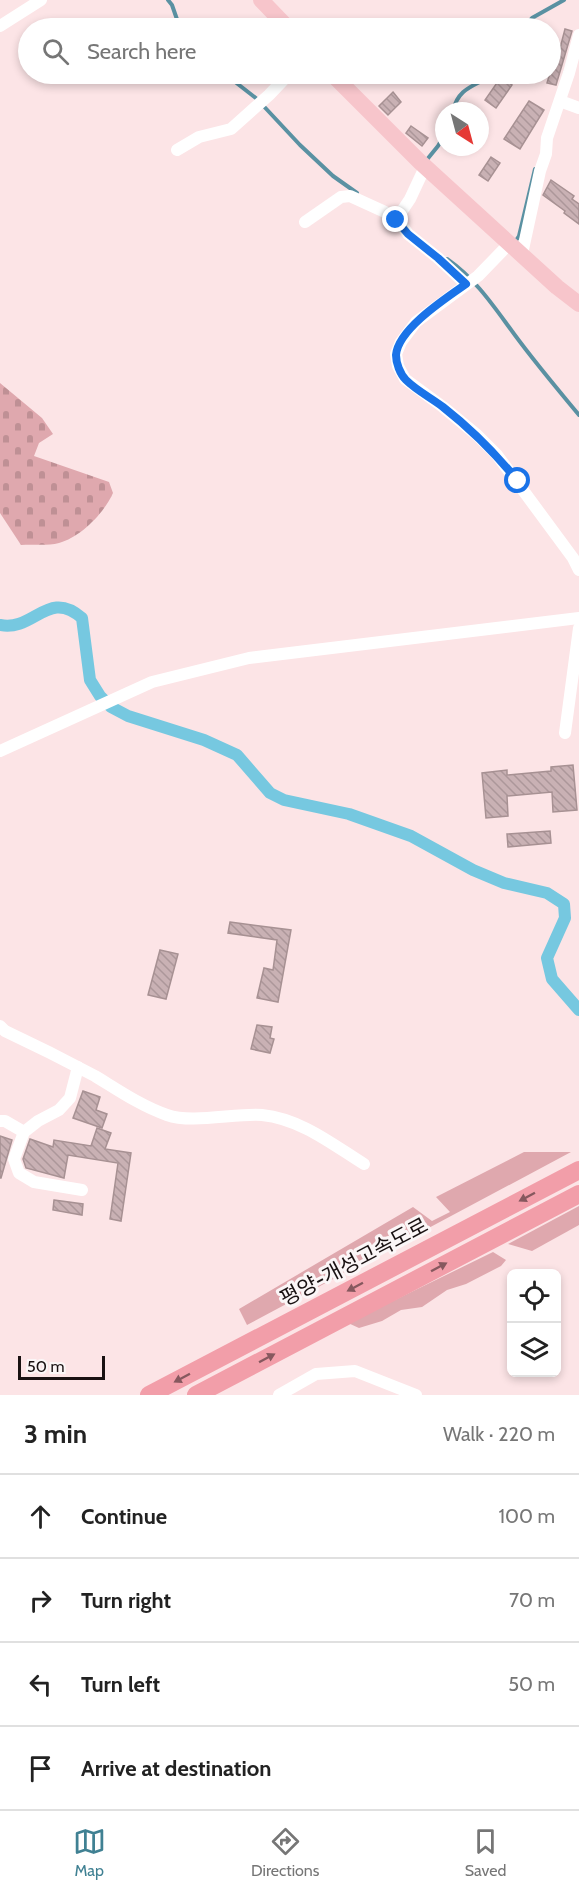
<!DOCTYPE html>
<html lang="en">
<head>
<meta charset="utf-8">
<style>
	body { margin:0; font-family:Cabin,"Noto Sans KR",sans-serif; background:#f2f2f2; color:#222 }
	.controls { position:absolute; right:18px; bottom:18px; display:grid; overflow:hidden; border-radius:9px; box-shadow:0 3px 9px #0003 }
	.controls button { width:54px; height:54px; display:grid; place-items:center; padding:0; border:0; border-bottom:2px solid #e0e0e0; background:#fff; color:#222; font:30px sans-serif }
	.compass { position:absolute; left:435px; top:102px; width:54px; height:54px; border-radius:50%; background:#fff; box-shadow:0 3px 9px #0003; rotate:144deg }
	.scale { position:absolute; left:18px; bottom:15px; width:87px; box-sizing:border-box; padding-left:6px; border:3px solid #191112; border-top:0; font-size:16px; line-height:21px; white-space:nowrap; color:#191112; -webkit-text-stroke:4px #fbf6f7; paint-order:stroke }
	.stop { position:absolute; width:18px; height:18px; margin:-14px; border:4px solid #1a73e8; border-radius:50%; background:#fff }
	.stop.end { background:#1a73e8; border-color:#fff; box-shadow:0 2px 6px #0008 }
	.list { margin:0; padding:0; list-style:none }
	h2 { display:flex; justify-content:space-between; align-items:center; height:78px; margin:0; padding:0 24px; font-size:26px }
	h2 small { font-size:20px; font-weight:400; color:#767676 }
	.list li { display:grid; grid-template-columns:39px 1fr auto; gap:18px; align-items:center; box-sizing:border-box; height:84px; padding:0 24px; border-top:2px solid #e0e0e0 }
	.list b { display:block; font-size:22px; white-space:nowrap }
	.list em { font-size:20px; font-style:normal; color:#767676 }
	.icon { flex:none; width:33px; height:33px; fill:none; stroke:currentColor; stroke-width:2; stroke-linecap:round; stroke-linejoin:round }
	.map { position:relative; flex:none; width:579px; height:1395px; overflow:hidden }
	.search { position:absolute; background:#fff; box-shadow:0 3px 9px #0003; left:18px; right:18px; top:18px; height:66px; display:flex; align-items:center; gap:15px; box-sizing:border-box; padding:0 21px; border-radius:33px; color:#767676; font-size:22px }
	.sheet { height:414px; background:#fff }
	nav { display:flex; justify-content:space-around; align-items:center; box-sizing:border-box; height:84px; border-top:2px solid #e0e0e0; background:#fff; font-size:16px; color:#767676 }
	nav a { display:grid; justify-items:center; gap:3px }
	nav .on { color:#408193 }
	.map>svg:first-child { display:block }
	.green { fill:#dfa8ae }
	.cemetery { fill:url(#cemetery-stones) }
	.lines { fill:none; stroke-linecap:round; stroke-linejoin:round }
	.stream { stroke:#5a91a2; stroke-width:4 }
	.canal { stroke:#76c8e0; stroke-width:12 }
	.building { fill:url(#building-back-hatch); stroke:#a79193; stroke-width:1.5 }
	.minor { stroke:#fff; stroke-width:12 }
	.major { stroke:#f7c5cb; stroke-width:16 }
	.highway { stroke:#f29ea9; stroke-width:18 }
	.oneway { fill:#86585e }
	.route { stroke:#1a73e8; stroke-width:8 }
	.labels { text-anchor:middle; stroke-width:6; stroke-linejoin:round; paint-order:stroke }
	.street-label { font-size:21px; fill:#191112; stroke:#fbf6f7 }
</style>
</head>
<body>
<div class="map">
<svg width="579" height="1395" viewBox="0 0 579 1395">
	<defs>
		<pattern id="cemetery-stones" width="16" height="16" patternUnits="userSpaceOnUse" patternTransform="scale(1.5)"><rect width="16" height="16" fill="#dfa8ae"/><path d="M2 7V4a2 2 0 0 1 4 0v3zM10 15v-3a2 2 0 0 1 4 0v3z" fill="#bf9095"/></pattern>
		<pattern id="building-back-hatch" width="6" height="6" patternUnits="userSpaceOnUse" patternTransform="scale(1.5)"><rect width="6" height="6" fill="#c9b1b4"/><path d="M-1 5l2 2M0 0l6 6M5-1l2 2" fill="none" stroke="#ac979a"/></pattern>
	</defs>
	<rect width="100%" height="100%" fill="#fce4e6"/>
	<g class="green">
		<path d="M 524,1152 L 571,1152 L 247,1325 L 239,1309 L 413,1207 L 432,1221 L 450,1212 L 436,1197 Z"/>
		<path d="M 579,1206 L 579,1225 L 532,1251 L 508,1244 Z"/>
		<path d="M 493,1252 L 506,1260 L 501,1266 L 466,1284 L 447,1290 L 422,1307 L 401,1310 L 382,1321 L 359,1328 L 348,1323 Z"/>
	</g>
	<path class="cemetery" d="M 0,383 L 42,418 L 53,434 L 39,443 L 34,456 L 109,482 L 113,493 C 104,513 81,537 59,543 C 48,546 33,544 21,545 L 0,513 Z"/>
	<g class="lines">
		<g class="stream">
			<path d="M 168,0 L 172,5 L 180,28"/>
			<path d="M 523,28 L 532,18 L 564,0"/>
			<path d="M 225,74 L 257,99 L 300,145 L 333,176 L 357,193"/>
			<path d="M 453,111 C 458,87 476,86 494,74"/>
			<path d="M 425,162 L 438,146 L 444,136"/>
			<path d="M 515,242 L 519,236 L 535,169"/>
			<path d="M 447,259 C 474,278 490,301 509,327 C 531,358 555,386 579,415"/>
		</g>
		<path class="canal" d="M 0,625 C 34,632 48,588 82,618 L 90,680 L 100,696 L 111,707 L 128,716 L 204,740 L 237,755 L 270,793 L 284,800 L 349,814 L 411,836 L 473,870 L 504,883 L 547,893 L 564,904 L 565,918 L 547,958 L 552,979 L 579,1010"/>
	</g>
	<g class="building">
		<path d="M 565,29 L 572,31 L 556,85 L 547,83 L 553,63 L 556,64 Z"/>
		<path d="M 501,77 L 512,85 L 496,108 L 485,100 Z"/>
		<path d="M 393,92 L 401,102 L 388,115 L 379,106 Z"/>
		<path d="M 529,101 L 544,110 L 520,149 L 504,139 Z"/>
		<path d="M 411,126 L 428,138 L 422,146 L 406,133 Z"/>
		<path d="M 491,157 L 500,163 L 488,181 L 479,175 Z"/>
		<path d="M 551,180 L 574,196 L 572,199 L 579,204 L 579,224 L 564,213 L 565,211 L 543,195 Z"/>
		<path d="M 573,765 L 577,810 L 553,812 L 552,792 L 507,796 L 508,816 L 486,818 L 482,773 L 507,770 L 507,775 L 551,771 L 551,767 Z"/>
		<path d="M 550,831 L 551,843 L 508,847 L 507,834 Z"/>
		<path d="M 230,922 L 291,930 L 278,1002 L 257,998 L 264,968 L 273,970 L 277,940 L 228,933 Z"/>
		<path d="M 160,950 L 178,954 L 166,999 L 148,995 Z"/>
		<path d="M 257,1025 L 272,1027 L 270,1038 L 274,1039 L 270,1053 L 251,1049 Z"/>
		<path d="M 83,1091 L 100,1097 L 96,1110 L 107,1114 L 102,1128 L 73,1118 Z"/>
		<path d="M 97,1128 L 111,1133 L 105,1149 L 131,1153 L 121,1221 L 110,1219 L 118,1163 L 68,1155 L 64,1178 L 26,1168 L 23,1159 L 30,1139 L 53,1147 L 54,1140 L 91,1146 Z"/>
		<path d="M 0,1136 L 12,1140 L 1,1178 L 0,1178 Z"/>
		<path d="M 54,1200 L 83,1204 L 82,1215 L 53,1210 Z"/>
	</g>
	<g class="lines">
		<g class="minor">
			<path d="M 0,26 L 41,0"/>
			<path d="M 560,101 L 579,108"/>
			<path d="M 177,150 L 199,137 L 231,129 L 269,95 L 289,74"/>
			<path d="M 396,220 L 410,199 L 425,167"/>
			<path d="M 305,222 L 341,197 L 350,196 L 385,212 L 400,223 L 408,234 L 438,258 L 466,284"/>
			<path d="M 510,243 L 478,276 L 416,322 L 401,342 L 396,354 L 398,366 L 405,379 L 443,407 L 477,435 L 497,455 L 573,558 L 579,570"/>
			<path d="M 522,254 L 540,171 L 546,154 L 547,138 L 569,73 L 579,35"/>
			<path d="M 565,733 L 579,628"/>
			<path d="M 0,751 L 152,682 L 249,658 L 579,618"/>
			<path d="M 0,1026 L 5,1031 C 35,1045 65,1060 95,1076 C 118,1090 141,1106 167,1115 C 192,1124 235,1113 262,1115 C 301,1119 332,1144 364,1164"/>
			<path d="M 78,1067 L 70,1098 L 59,1110 L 38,1121 L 24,1132 L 14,1159 L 19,1173 L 34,1182 L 82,1190"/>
			<path d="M 0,1121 L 5,1121 L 24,1132"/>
			<path d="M 279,1395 L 316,1374 L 355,1371 L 416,1395"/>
		</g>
		<g class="major">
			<path d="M 261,0 L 288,28"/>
			<path d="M 332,74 L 420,162 L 557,287 L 579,304"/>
		</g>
		<g class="highway">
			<path d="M 149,1395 L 579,1170"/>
			<path d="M 196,1395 L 579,1194"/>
		</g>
	</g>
	<defs><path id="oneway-solid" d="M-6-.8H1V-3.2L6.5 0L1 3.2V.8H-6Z" transform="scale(1.5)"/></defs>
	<g class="oneway">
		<use href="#oneway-solid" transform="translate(527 1197) rotate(152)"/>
		<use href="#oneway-solid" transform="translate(439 1267) rotate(-28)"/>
		<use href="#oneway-solid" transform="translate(355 1287) rotate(152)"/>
		<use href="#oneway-solid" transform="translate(267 1358) rotate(-28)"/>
		<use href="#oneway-solid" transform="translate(182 1378) rotate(152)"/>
	</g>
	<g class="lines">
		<path class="route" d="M 396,220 L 408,234 L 438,258 L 466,284 C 446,298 398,329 396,355 C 396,363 400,374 406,380 C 416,390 431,398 443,407 C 471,429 495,453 518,481"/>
	</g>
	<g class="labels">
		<g class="street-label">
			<text transform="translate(354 1262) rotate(-28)" y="7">평양-개성고속도로</text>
		</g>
	</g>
</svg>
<div class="controls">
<button><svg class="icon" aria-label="locate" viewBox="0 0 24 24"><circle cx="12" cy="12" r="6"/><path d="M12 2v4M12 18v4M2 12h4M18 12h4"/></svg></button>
<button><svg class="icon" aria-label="layers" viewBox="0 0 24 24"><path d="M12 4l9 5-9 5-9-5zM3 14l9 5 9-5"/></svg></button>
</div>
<svg class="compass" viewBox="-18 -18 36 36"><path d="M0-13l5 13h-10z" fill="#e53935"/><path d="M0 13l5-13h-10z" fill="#767676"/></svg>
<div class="scale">50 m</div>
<div class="stop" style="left:518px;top:481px"></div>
<div class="stop end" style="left:396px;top:220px"></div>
<div class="search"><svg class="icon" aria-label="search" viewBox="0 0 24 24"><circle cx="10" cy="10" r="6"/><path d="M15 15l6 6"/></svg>Search here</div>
</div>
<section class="sheet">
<h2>3 min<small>Walk · 220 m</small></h2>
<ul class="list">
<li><svg class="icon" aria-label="ahead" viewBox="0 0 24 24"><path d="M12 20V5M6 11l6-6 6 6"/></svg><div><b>Continue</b></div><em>100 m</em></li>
<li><svg class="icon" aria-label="right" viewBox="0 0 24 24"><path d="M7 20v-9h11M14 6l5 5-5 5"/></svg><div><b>Turn right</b></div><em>70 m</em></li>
<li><svg class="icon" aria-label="left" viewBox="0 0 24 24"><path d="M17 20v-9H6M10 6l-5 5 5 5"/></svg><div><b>Turn left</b></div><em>50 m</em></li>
<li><svg class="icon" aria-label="arrive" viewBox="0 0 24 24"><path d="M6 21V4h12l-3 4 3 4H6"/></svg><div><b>Arrive at destination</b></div></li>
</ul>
</section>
<nav>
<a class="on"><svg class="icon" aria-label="map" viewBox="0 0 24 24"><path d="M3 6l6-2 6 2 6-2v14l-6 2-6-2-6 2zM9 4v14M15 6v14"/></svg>Map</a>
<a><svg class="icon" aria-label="directions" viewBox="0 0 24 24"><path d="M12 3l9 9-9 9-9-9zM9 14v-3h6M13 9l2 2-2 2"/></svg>Directions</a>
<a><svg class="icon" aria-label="saved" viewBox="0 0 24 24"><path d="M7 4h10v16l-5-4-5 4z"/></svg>Saved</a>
</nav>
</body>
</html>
